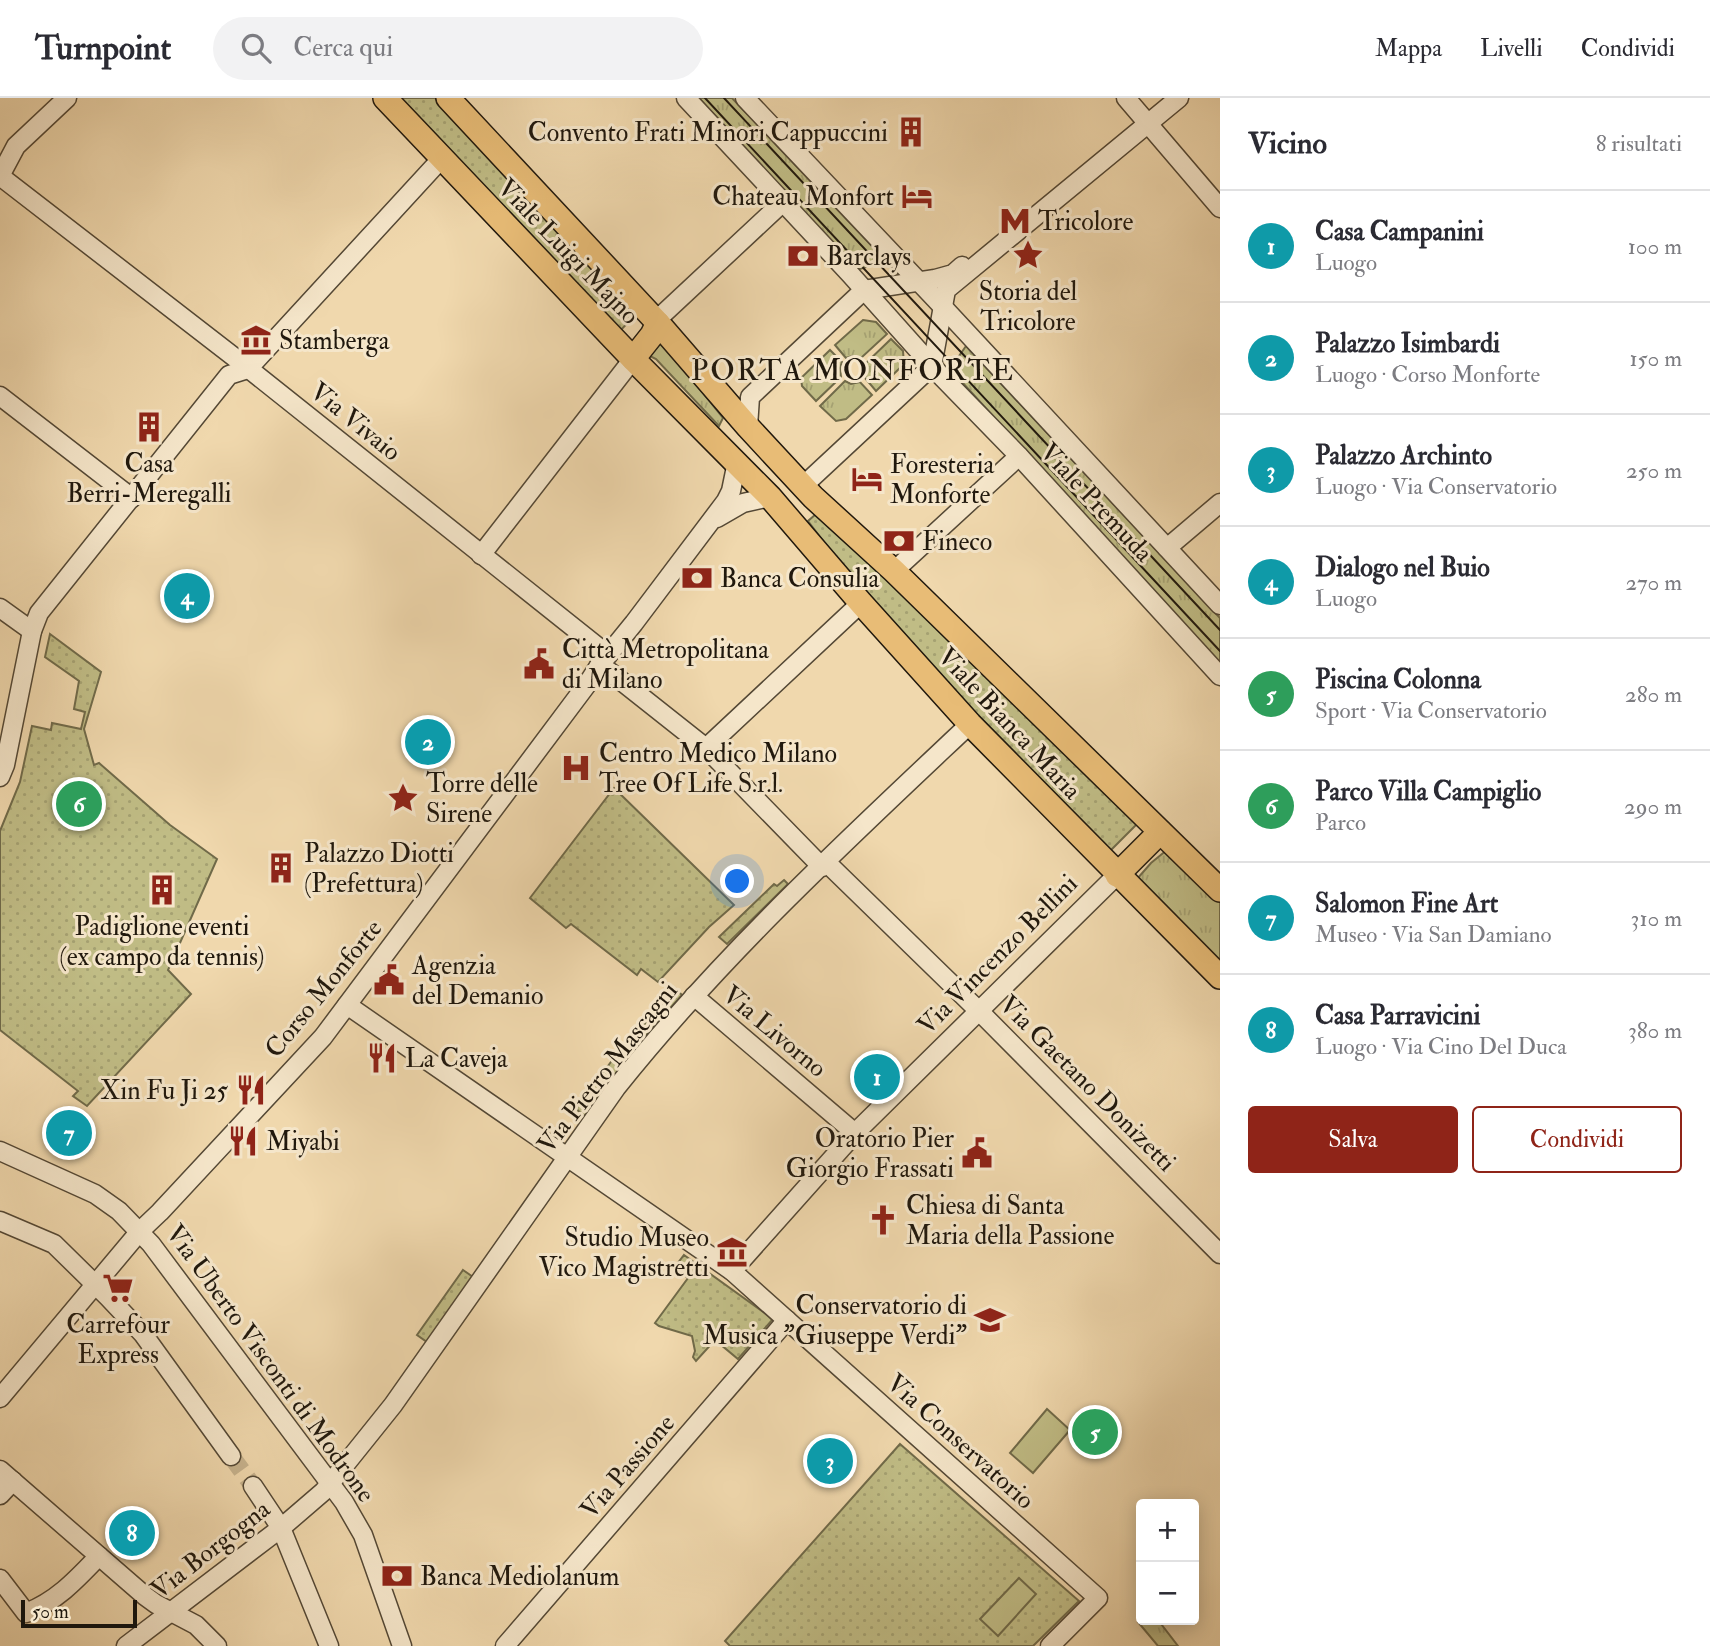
<!DOCTYPE html>
<html lang="it">
<head>
<meta charset="utf-8">
<style>
	body { margin:0; font-family:"IM FELL Double Pica",serif; background:#f2f2f3; color:#2b2b33 }
	.controls { position:absolute; right:21px; bottom:21px; display:grid; overflow:hidden; border-radius:7px; box-shadow:0 4px 18px #0003 }
	.controls button { width:63px; height:63px; display:grid; place-items:center; padding:0; border:0; border-bottom:2px solid #e1e1e2; background:#fff; color:#2b2b33; font:35px sans-serif }
	.scale { position:absolute; left:21px; bottom:18px; width:116px; box-sizing:border-box; padding-left:7px; border:4px solid #20180d; border-top:0; font-size:19px; line-height:24px; white-space:nowrap; color:#20180d; -webkit-text-stroke:5px #f5e6ca; paint-order:stroke }
	.you { position:absolute; left:738px; top:784px; width:24px; height:24px; margin:-18px; border:5px solid #fff; border-radius:50%; background:#1a73e8; box-shadow:0 0 0 10px #1a73e833 }
	.badge { display:grid; place-items:center; width:46px; height:46px; border-radius:50%; background:#8f2418; color:#fff; font-size:23px; font-weight:700 }
	.pin { position:absolute; translate:-50% -50%; border:4px solid #fff; box-shadow:0 2px 7px #0006 }
	.list { margin:0; padding:0; list-style:none }
	h2 { display:flex; justify-content:space-between; align-items:center; height:91px; margin:0; padding:0 28px; font-size:30px }
	h2 small { font-size:23px; font-weight:400; color:#7c7c81 }
	.list li { display:grid; grid-template-columns:46px 1fr auto; gap:21px; align-items:center; box-sizing:border-box; height:112px; padding:0 28px; border-top:2px solid #e1e1e2 }
	.list b { display:block; font-size:26px; white-space:nowrap }
	.list p { margin:0; font-size:23px; white-space:nowrap; color:#7c7c81 }
	.list em { font-size:23px; font-style:normal; color:#7c7c81 }
	.actions { display:flex; gap:14px; padding:21px 28px }
	.actions a { flex:1; padding:16px 0; border:2px solid #8f2418; border-radius:7px; text-align:center; font-size:24px; color:#8f2418 }
	.actions .main { background:#8f2418; color:#fff }
	.icon { flex:none; width:38px; height:38px; fill:none; stroke:currentColor; stroke-width:2; stroke-linecap:round; stroke-linejoin:round }
	.map { position:relative; flex:none; width:1220px; height:1548px; overflow:hidden }
	header { display:flex; align-items:center; gap:42px; box-sizing:border-box; height:98px; padding:0 35px; background:#fff; border-bottom:2px solid #e1e1e2 }
	header strong { font-size:33px }
	nav { display:flex; gap:38px; margin-inline-start:auto; font-size:24px }
	.search { width:490px; height:63px; background:#f2f2f3; display:flex; align-items:center; gap:18px; box-sizing:border-box; padding:0 24px; border-radius:38px; color:#7c7c81; font-size:26px }
	main { display:flex }
	aside { flex:1; background:#fff }
	.map>svg:first-child { display:block }
	.grass { fill:url(#grass-tufts); stroke:#706a49; stroke-width:2 }
	.park { fill:url(#park-dots); stroke:#706a49; stroke-width:2 }
	.pitch { fill:#c0bc85; stroke:#706a49; stroke-width:2 }
	.lines { fill:none; stroke-linecap:round; stroke-linejoin:round }
	.minor-tunnel { stroke:#c6b28d; stroke-width:18; stroke-dasharray:18 9; stroke-linecap:butt }
	.minor-casing { stroke:#544835; stroke-width:21 }
	.major-casing { stroke:#20180d; stroke-width:26 }
	.minor { stroke:#f5e6ca; stroke-width:18 }
	.major { stroke:#e8bc76; stroke-width:23 }
	.tram { stroke:#20180d; stroke-width:2 }
	.labels { text-anchor:middle; stroke-width:6; stroke-linejoin:round; paint-order:stroke }
	.poi-label { font-size:26px; fill:#20180d; stroke:#f5e6ca; text-anchor:start }
	.street-label { font-size:26px; fill:#20180d; stroke:#f5e6ca }
	.quarter-label { font-size:30px; letter-spacing:2px; fill:#20180d; stroke:#f5e6ca }
</style>
</head>
<body>
<header>
<strong>Turnpoint</strong>
<div class="search"><svg class="icon" aria-label="search" viewBox="0 0 24 24"><circle cx="10" cy="10" r="6"/><path d="M15 15l6 6"/></svg>Cerca qui</div>
<nav><a>Mappa</a><a>Livelli</a><a>Condividi</a></nav>
</header>
<main>
<div class="map">
<svg width="1220" height="1548" viewBox="0 0 1220 1548">
	<defs>
		<pattern id="grass-tufts" width="24" height="20" patternUnits="userSpaceOnUse" patternTransform="scale(1.75)"><rect width="24" height="20" fill="#c0bc85"/><path d="M3 7l-1-3M5 7V3M7 7l1-3M15 17l-1-3M17 17v-4M19 17l1-3" fill="none" stroke="#a5a172"/></pattern>
		<pattern id="park-dots" width="8" height="8" patternUnits="userSpaceOnUse" patternTransform="scale(1.75)"><rect width="8" height="8" fill="#c0bc85"/><path d="M2 2h.1M6 6h.1" fill="none" stroke="#a5a172" stroke-width="1.8" stroke-linecap="round"/></pattern>
	</defs>
	<rect width="100%" height="100%" fill="#f0d8ad"/>
	<filter id="stains"><feTurbulence type="fractalNoise" baseFrequency=".00286" numOctaves="4"/><feColorMatrix values="0 0 0 0 .2 0 0 0 0 .09 0 0 0 0 .02 0 0 0 .5 -.17"/></filter>
	<radialGradient id="worn" r=".72"><stop offset=".6" stop-color="#630" stop-opacity="0"/><stop offset="1" stop-color="#630" stop-opacity=".3"/></radialGradient>
	<g class="grass">
		<path d="M 699,0 L 732,0 L 886,163 L 856,172 Z"/>
		<path d="M 863,222 L 876,224 L 887,236 L 861,260 L 852,258 L 846,260 L 835,247 Z"/>
		<path d="M 659,240 L 723,320 L 719,328 L 656,261 L 648,257 Z"/>
		<path d="M 891,241 L 903,253 L 904,266 L 876,293 L 865,280 L 867,271 L 866,265 Z"/>
		<path d="M 966,248 L 1220,520 L 1220,566 L 950,271 Z"/>
		<path d="M 830,252 L 842,264 L 840,270 L 841,279 L 816,303 L 802,288 L 801,280 Z"/>
		<path d="M 845,283 L 851,286 L 860,284 L 872,297 L 846,321 L 836,323 L 820,308 Z"/>
		<path d="M 1168,751 L 1220,803 L 1220,863 L 1137,781 L 1151,765 Z"/>
		<path d="M 1141,1521 L 1158,1522 L 1178,1548 L 1158,1548 L 1138,1524 Z"/>
	</g>
	<g class="park">
		<path d="M 396,0 L 435,0 L 637,215 L 618,235 Z"/>
		<path d="M 816,416 L 886,478 L 976,566 L 979,572 L 1138,725 L 1110,753 L 954,596 L 874,510 L 808,423 Z"/>
		<path d="M 50,536 L 101,574 L 84,631 L 94,667 L 99,665 L 170,727 L 217,761 L 168,872 L 191,896 L 87,1008 L 73,998 L 78,993 L 0,932 L 0,733 L 20,684 L 32,628 L 51,632 L 52,625 L 81,631 L 85,614 L 74,611 L 79,583 L 45,559 Z"/>
		<path d="M 614,690 L 734,807 L 709,829 L 658,884 L 641,871 L 637,877 L 571,826 L 566,830 L 530,800 Z"/>
		<path d="M 784,782 L 788,786 L 727,846 L 719,839 L 774,786 L 777,788 Z"/>
		<path d="M 676,891 L 682,897 L 642,942 L 635,936 Z"/>
		<path d="M 625,945 L 635,951 L 585,1018 L 576,1011 Z"/>
		<path d="M 684,1157 L 773,1221 L 738,1261 L 715,1242 L 696,1263 L 693,1259 L 695,1253 L 692,1238 L 659,1228 L 655,1225 L 688,1180 L 674,1170 Z"/>
		<path d="M 463,1172 L 473,1179 L 427,1244 L 417,1237 Z"/>
		<path d="M 900,1346 L 1079,1503 L 1033,1548 L 730,1548 L 725,1543 Z"/>
	</g>
	<g class="pitch">
		<path d="M 1047,1311 L 1070,1332 L 1033,1375 L 1010,1355 Z"/>
		<path d="M 1019,1480 L 1036,1496 L 998,1538 L 980,1521 Z"/>
	</g>
	<g class="lines">
		<path class="minor-tunnel" d="M 231,1358 L 253,1388"/>
		<g class="minor-casing">
			<g id="minor">
				<path d="M 686,0 L 851,177 L 943,280 L 1019,358 L 1220,578"/>
				<path d="M 745,0 L 942,208 L 1220,507"/>
				<path d="M 1126,0 L 1220,110"/>
				<path d="M 0,78 L 234,259 L 608,557"/>
				<path d="M 0,78 L 16,48 L 67,0"/>
				<path d="M 658,225 L 662,217 L 782,105"/>
				<path d="M 248,271 L 442,60"/>
				<path d="M 0,298 L 132,400"/>
				<path d="M 748,329 L 750,299 L 864,192 L 935,181 L 953,176 L 962,168"/>
				<path d="M 803,388 L 932,268 L 946,192 L 1179,0"/>
				<path d="M 717,420 L 743,405 L 770,399"/>
				<path d="M 1167,450 L 1220,405"/>
				<path d="M 481,457 L 633,261"/>
				<path d="M 894,473 L 1019,358"/>
				<path d="M 0,510 L 32,533"/>
				<path d="M 599,568 L 610,574 L 706,650 L 822,769"/>
				<path d="M 706,650 L 861,505"/>
				<path d="M 0,679 L 5,667 L 32,533 L 39,515 L 229,277 L 248,271"/>
				<path d="M 826,764 L 979,913 L 1220,1156"/>
				<path d="M 694,898 L 855,1035"/>
				<path d="M 347,907 L 732,1173 L 1098,1500 L 1050,1548"/>
				<path d="M 0,1053 L 95,1096 L 119,1113 L 151,1146 L 344,1404 L 363,1437 L 402,1548"/>
				<path d="M 0,1123 L 54,1146 L 108,1199 L 143,1236 L 231,1358"/>
				<path d="M 732,1173 L 855,1035 L 1117,777"/>
				<path d="M 0,1300 L 140,1133 L 160,1114 L 323,939 L 588,585 L 599,568 L 634,525 L 726,403 L 731,393 L 737,364"/>
				<path d="M 0,1372 L 145,1498 L 156,1506 L 196,1527 L 217,1548"/>
				<path d="M 253,1388 L 281,1430 L 329,1548"/>
				<path d="M 0,1397 L 13,1383"/>
				<path d="M 0,1481 L 26,1515 C 57,1503 77,1481 99,1458"/>
				<path d="M 126,1548 L 281,1430 L 324,1393 L 393,1307 L 616,990 C 721,858 847,742 970,626"/>
				<path d="M 505,1548 L 787,1222"/>
			</g>
		</g>
		<g class="major-casing">
			<g id="major">
				<path d="M 385,0 L 633,261 L 770,399 L 861,505 L 970,626 L 1220,879"/>
				<path d="M 448,0 L 658,225 L 748,329 L 813,399 L 894,473 L 1220,792"/>
				<path d="M 633,261 L 652,237 L 658,225"/>
				<path d="M 1117,777 L 1160,734"/>
			</g>
		</g>
		<use href="#minor" class="minor"/>
		<use href="#major" class="major"/>
		<g class="tram">
			<path d="M 705,0 L 1220,553"/>
			<path d="M 724,0 L 1220,532"/>
		</g>
	</g>
	<defs>
		<g id="building-bare" transform="scale(2.415)"><path d="M-4-6H4V6H1V3H-1V6H-4ZM-2.5-4.3h1.7v1.8h-1.7ZM.8-4.3h1.7v1.8H.8ZM-2.5-1h1.7V.8h-1.7ZM.8-1h1.7V.8H.8Z" fill="#8f2418" stroke="#f5e6ca" stroke-width="2.5" paint-order="stroke"/></g>
		<g id="hotel-bare" transform="scale(2.415)"><path d="M-6-4.5h1.5V1H6V5H4.5V3h-9V5H-6ZM-4 0a1.8 1.8 0 1 1 3.6 0ZM.5 0V-2.5h3Q6-2.5 6 0Z" fill="#8f2418" stroke="#f5e6ca" stroke-width="2.5" paint-order="stroke"/></g>
		<g id="metro-bare" transform="scale(2.415)"><path d="M-5.5 5V-5H-3L0 0L3-5H5.5V5H3V-.5L0 4L-3-.5V5Z" fill="#8f2418" stroke="#f5e6ca" stroke-width="2.5" paint-order="stroke"/></g>
		<g id="sight-bare" transform="scale(2.415)"><path d="M0-6L1.8-2.2L6-1.7L2.9 1.2L3.7 5.4L0 3.3L-3.7 5.4L-2.9 1.2L-6-1.7L-1.8-2.2Z" fill="#8f2418" stroke="#f5e6ca" stroke-width="2.5" paint-order="stroke"/></g>
		<g id="bank-bare" transform="scale(2.415)"><path d="M-6-4H6V4H-6ZM0-2.3a2.3 2.3 0 1 0 0 4.6a2.3 2.3 0 1 0 0-4.6Z" fill="#8f2418" stroke="#f5e6ca" stroke-width="2.5" paint-order="stroke"/></g>
		<g id="museum-bare" transform="scale(2.415)"><path d="M0-6L6-3V-2H-6V-3ZM-5-1h2V3h-2ZM-1-1h2V3h-2ZM3-1h2V3H3ZM-6 4H6V6H-6Z" fill="#8f2418" stroke="#f5e6ca" stroke-width="2.5" paint-order="stroke"/></g>
		<g id="civic-bare" transform="scale(2.415)"><path d="M-.6-6.5H3V-4.5H.6V-3L4-1V1h2V6H-6V1h2V-1L-.6-3ZM-1.2 2.5V6h2.4V2.5Z" fill="#8f2418" stroke="#f5e6ca" stroke-width="2.5" paint-order="stroke"/></g>
		<g id="hospital-bare" transform="scale(2.415)"><path d="M-5-5h3v3.5h4V-5h3V5h-3V1.5h-4V5h-3Z" fill="#8f2418" stroke="#f5e6ca" stroke-width="2.5" paint-order="stroke"/></g>
		<g id="restaurant-bare" transform="scale(2.415)"><path d="M-5-6h1v4h1v-4h1v4h1v-4h1v5L-1.5 .5V6h-2V.5L-5-1ZM5-6V6H3V1.5H1.5Q1.5-4 5-6Z" fill="#8f2418" stroke="#f5e6ca" stroke-width="2.5" paint-order="stroke"/></g>
		<g id="church-bare" transform="scale(2.415)"><path d="M-1.2-6h2.4v3.5h3.3v2.4h-3.3V6h-2.4V-.1h-3.3v-2.4h3.3Z" fill="#8f2418" stroke="#f5e6ca" stroke-width="2.5" paint-order="stroke"/></g>
		<g id="supermarket-bare" transform="scale(2.415)"><path d="M-6-5.5h2.5l.6 2H6L4.5 2H-2.5L-4.4-4H-6ZM-1.5 3.2a1.3 1.3 0 1 0 .1 0ZM3 3.2a1.3 1.3 0 1 0 .1 0Z" fill="#8f2418" stroke="#f5e6ca" stroke-width="2.5" paint-order="stroke"/></g>
		<g id="school-bare" transform="scale(2.415)"><path d="M0-5L7-2L0 1L-7-2ZM-4 1L0 2.5L4 1V4Q0 6-4 4Z" fill="#8f2418" stroke="#f5e6ca" stroke-width="2.5" paint-order="stroke"/></g>
	</defs>
	<g fill-rule="evenodd">
		<use href="#building-bare" x="911" y="34"/>
		<use href="#hotel-bare" x="917" y="98"/>
		<use href="#metro-bare" x="1015" y="123"/>
		<use href="#sight-bare" x="1028" y="157"/>
		<use href="#bank-bare" x="803" y="158"/>
		<use href="#museum-bare" x="256" y="242"/>
		<use href="#building-bare" x="149" y="329"/>
		<use href="#hotel-bare" x="867" y="381"/>
		<use href="#bank-bare" x="899" y="443"/>
		<use href="#bank-bare" x="697" y="480"/>
		<use href="#civic-bare" x="539" y="566"/>
		<use href="#hospital-bare" x="576" y="670"/>
		<use href="#sight-bare" x="403" y="700"/>
		<use href="#building-bare" x="281" y="770"/>
		<use href="#building-bare" x="162" y="792"/>
		<use href="#civic-bare" x="389" y="882"/>
		<use href="#restaurant-bare" x="382" y="960"/>
		<use href="#restaurant-bare" x="251" y="992"/>
		<use href="#restaurant-bare" x="243" y="1043"/>
		<use href="#civic-bare" x="977" y="1055"/>
		<use href="#church-bare" x="883" y="1122"/>
		<use href="#museum-bare" x="732" y="1154"/>
		<use href="#supermarket-bare" x="118" y="1190"/>
		<use href="#school-bare" x="990" y="1222"/>
		<use href="#bank-bare" x="397" y="1478"/>
	</g>
	<g class="labels">
		<g class="poi-label">
			<text x="888" y="43" text-anchor="end">Convento Frati Minori Cappuccini</text>
			<text x="894" y="107" text-anchor="end">Chateau Monfort</text>
			<text x="1038" y="132">Tricolore</text>
			<text x="826" y="167">Barclays</text>
			<text x="1028" y="202" text-anchor="middle">Storia del<tspan x="1028" dy="30">Tricolore</tspan></text>
			<text x="279" y="251">Stamberga</text>
			<text x="149" y="374" text-anchor="middle">Casa<tspan x="149" dy="30">Berri-Meregalli</tspan></text>
			<text x="890" y="375">Foresteria<tspan x="890" dy="30">Monforte</tspan></text>
			<text x="922" y="452">Fineco</text>
			<text x="720" y="489">Banca Consulia</text>
			<text x="562" y="560">Città Metropolitana<tspan x="562" dy="30">di Milano</tspan></text>
			<text x="599" y="664">Centro Medico Milano<tspan x="599" dy="30">Tree Of Life S.r.l.</tspan></text>
			<text x="426" y="694">Torre delle<tspan x="426" dy="30">Sirene</tspan></text>
			<text x="304" y="764">Palazzo Diotti<tspan x="304" dy="30">(Prefettura)</tspan></text>
			<text x="162" y="837" text-anchor="middle">Padiglione eventi<tspan x="162" dy="30">(ex campo da tennis)</tspan></text>
			<text x="412" y="876">Agenzia<tspan x="412" dy="30">del Demanio</tspan></text>
			<text x="405" y="969">La Caveja</text>
			<text x="228" y="1001" text-anchor="end">Xin Fu Ji 25</text>
			<text x="954" y="1049" text-anchor="end">Oratorio Pier<tspan x="954" dy="30">Giorgio Frassati</tspan></text>
			<text x="266" y="1052">Miyabi</text>
			<text x="906" y="1116">Chiesa di Santa<tspan x="906" dy="30">Maria della Passione</tspan></text>
			<text x="709" y="1148" text-anchor="end">Studio Museo<tspan x="709" dy="30">Vico Magistretti</tspan></text>
			<text x="967" y="1216" text-anchor="end">Conservatorio di<tspan x="967" dy="30">Musica "Giuseppe Verdi"</tspan></text>
			<text x="118" y="1235" text-anchor="middle">Carrefour<tspan x="118" dy="30">Express</tspan></text>
			<text x="420" y="1487">Banca Mediolanum</text>
		</g>
		<g class="street-label">
			<text transform="translate(569 153) rotate(46)" y="9">Viale Luigi Majno</text>
			<text transform="translate(356 323) rotate(39)" y="9">Via Vivaio</text>
			<text transform="translate(1097 404) rotate(47)" y="9">Viale Premuda</text>
			<text transform="translate(1010 625) rotate(47)" y="9">Viale Bianca Maria</text>
			<text transform="translate(997 856) rotate(-45)" y="9">Via Vincenzo Bellini</text>
			<text transform="translate(323 890) rotate(-51)" y="9">Corso Monforte</text>
			<text transform="translate(775 933) rotate(40)" y="9">Via Livorno</text>
			<text transform="translate(607 969) rotate(-52)" y="9">Via Pietro Mascagni</text>
			<text transform="translate(1088 985) rotate(45)" y="9">Via Gaetano Donizetti</text>
			<text transform="translate(271 1265) rotate(54)" y="9">Via Uberto Visconti di Modrone</text>
			<text transform="translate(961 1343) rotate(42)" y="9">Via Conservatorio</text>
			<text transform="translate(627 1368) rotate(-49)" y="9">Via Passione</text>
			<text transform="translate(210 1451) rotate(-38)" y="9">Via Borgogna</text>
		</g>
		<g class="quarter-label">
			<text x="853" y="282">PORTA MONFORTE</text>
		</g>
	</g>
	<rect width="100%" height="100%" filter="url(#stains)"/>
	<rect width="100%" height="100%" fill="url(#worn)"/>
</svg>
<div class="controls">
<button>+</button>
<button>−</button>
</div>
<div class="scale">50 m</div>
<div class="you"></div>
<div class="pin badge" style="left:877px;top:979px;background:#0f9aa8">1</div>
<div class="pin badge" style="left:428px;top:644px;background:#0f9aa8">2</div>
<div class="pin badge" style="left:830px;top:1363px;background:#0f9aa8">3</div>
<div class="pin badge" style="left:187px;top:498px;background:#0f9aa8">4</div>
<div class="pin badge" style="left:1095px;top:1334px;background:#2e9e5b">5</div>
<div class="pin badge" style="left:79px;top:706px;background:#2e9e5b">6</div>
<div class="pin badge" style="left:69px;top:1035px;background:#0f9aa8">7</div>
<div class="pin badge" style="left:132px;top:1435px;background:#0f9aa8">8</div>
</div>
<aside>
<h2>Vicino<small>8 risultati</small></h2>
<ul class="list">
<li><span class="badge" style="background:#0f9aa8">1</span><div><b>Casa Campanini</b><p>Luogo</p></div><em>100 m</em></li>
<li><span class="badge" style="background:#0f9aa8">2</span><div><b>Palazzo Isimbardi</b><p>Luogo · Corso Monforte</p></div><em>150 m</em></li>
<li><span class="badge" style="background:#0f9aa8">3</span><div><b>Palazzo Archinto</b><p>Luogo · Via Conservatorio</p></div><em>250 m</em></li>
<li><span class="badge" style="background:#0f9aa8">4</span><div><b>Dialogo nel Buio</b><p>Luogo</p></div><em>270 m</em></li>
<li><span class="badge" style="background:#2e9e5b">5</span><div><b>Piscina Colonna</b><p>Sport · Via Conservatorio</p></div><em>280 m</em></li>
<li><span class="badge" style="background:#2e9e5b">6</span><div><b>Parco Villa Campiglio</b><p>Parco</p></div><em>290 m</em></li>
<li><span class="badge" style="background:#0f9aa8">7</span><div><b>Salomon Fine Art</b><p>Museo · Via San Damiano</p></div><em>310 m</em></li>
<li><span class="badge" style="background:#0f9aa8">8</span><div><b>Casa Parravicini</b><p>Luogo · Via Cino Del Duca</p></div><em>380 m</em></li>
</ul>
<div class="actions"><a class="main">Salva</a><a>Condividi</a></div>
</aside>
</main>
</body>
</html>
